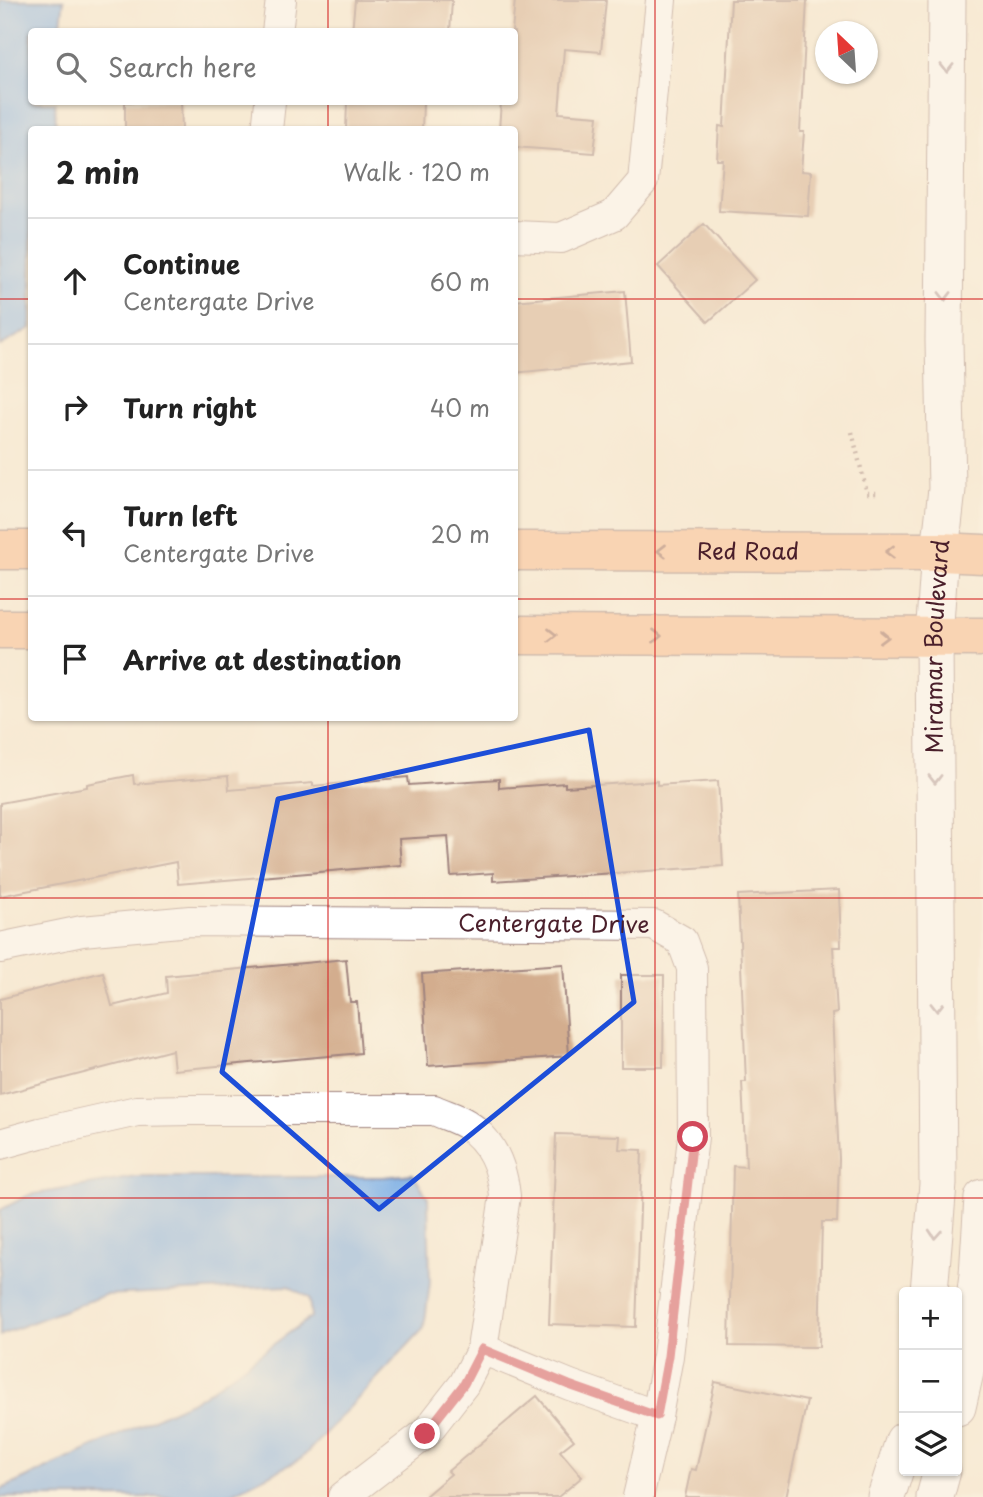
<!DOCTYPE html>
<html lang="en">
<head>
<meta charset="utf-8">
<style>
	body { margin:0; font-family:"Playpen Sans",sans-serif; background:#f6f6f6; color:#222 }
	.controls { position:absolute; right:21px; bottom:21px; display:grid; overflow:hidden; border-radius:7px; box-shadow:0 2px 5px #0004 }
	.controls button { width:63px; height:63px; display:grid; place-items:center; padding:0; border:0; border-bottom:2px solid #e0e0e0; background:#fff; color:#222; font:35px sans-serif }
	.compass { position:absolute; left:815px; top:21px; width:63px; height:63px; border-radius:50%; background:#fff; box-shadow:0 2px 5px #0004; rotate:335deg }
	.stop { position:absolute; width:21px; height:21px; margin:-16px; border:5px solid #d1495b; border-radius:50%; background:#fff }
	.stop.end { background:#d1495b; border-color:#fff; box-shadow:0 2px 7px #0008 }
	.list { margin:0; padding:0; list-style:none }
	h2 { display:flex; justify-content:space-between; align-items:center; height:91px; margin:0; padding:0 28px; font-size:30px }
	h2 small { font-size:23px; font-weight:400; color:#767676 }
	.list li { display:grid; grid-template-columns:46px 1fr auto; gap:21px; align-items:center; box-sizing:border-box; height:126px; padding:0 28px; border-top:2px solid #e0e0e0 }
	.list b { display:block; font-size:26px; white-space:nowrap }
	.list p { margin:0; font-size:23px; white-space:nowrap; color:#767676 }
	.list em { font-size:23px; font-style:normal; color:#767676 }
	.icon { flex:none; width:38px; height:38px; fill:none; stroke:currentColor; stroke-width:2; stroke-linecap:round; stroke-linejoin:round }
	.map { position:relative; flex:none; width:983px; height:1497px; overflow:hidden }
	.search { position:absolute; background:#fff; box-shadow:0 2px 5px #0004; left:28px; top:28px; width:490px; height:77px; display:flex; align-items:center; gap:18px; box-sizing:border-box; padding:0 24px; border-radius:7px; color:#767676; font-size:26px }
	.panel { position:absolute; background:#fff; box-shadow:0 2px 5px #0004; left:28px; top:126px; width:490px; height:595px; border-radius:7px }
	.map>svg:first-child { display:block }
	.water { fill:#79ade6; stroke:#626688; stroke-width:2 }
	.building { fill:#d3ad8e }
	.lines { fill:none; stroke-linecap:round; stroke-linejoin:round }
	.minor-casing { stroke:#a0847f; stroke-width:32 }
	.tertiary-casing { stroke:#a0847f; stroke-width:39 }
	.trunk-casing { stroke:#a0847f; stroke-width:41 }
	.path { stroke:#a0847f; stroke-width:4.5; stroke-dasharray:2 5; stroke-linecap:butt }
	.minor { stroke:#fff; stroke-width:30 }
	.tertiary { stroke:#fff; stroke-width:37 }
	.trunk { stroke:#fbbb8c; stroke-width:38 }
	.oneway { stroke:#ae9aa0 }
	.oneway2 { stroke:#9a6557 }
	.route { stroke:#d1495b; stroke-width:9 }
	.marked { fill:none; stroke:#1d4ed8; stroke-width:5; stroke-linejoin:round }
	.grid { fill:none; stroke:#d62828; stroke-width:2; stroke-opacity:0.55 }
	.labels { text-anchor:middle; stroke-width:6; stroke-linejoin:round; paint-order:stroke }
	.street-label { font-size:23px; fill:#4a1f2b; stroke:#fcf5e5 }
</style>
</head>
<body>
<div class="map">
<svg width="983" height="1497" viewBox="0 0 983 1497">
	<rect width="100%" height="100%" fill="#fcf5e5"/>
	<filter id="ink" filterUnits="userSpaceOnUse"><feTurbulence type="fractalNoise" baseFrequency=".0143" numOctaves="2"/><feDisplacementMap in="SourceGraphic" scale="14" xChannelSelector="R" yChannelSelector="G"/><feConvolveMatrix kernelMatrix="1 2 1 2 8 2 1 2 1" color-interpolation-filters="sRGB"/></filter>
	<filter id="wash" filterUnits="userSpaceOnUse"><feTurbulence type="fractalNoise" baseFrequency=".00686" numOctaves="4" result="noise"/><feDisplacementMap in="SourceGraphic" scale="28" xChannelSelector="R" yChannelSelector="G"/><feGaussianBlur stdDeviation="1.57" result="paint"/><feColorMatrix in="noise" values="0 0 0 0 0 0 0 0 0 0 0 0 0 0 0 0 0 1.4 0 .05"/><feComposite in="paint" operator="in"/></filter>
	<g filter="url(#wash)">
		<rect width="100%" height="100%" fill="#f7ead3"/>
		<g class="water">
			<path d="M 0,0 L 64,0 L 60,31 L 32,32 L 32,102 L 55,102 L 56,129 L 32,130 L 31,328 L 0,346 Z"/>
			<path d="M 413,1174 L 428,1198 L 430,1283 L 424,1328 L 301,1459 L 224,1497 L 0,1497 L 0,1490 L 201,1397 L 311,1317 L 309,1298 L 288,1286 L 105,1295 L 17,1328 L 0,1336 L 0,1210 L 29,1195 L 136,1177 L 383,1177 Z"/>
		</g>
		<g id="blocks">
			<g class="building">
				<path d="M 355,0 L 452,0 L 450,32 L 352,32 Z"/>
				<path d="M 515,0 L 606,0 L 601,52 L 564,49 L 559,113 L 598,116 L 594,153 L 514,147 L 514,130 L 499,130 L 501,102 L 514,102 L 514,32 L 512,32 Z"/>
				<path d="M 731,0 L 807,0 L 800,132 L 804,132 L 801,171 L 811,172 L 808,216 L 719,211 L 723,160 L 717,160 L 719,126 L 724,127 Z"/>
				<path d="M 125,102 L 181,102 L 182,130 L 125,130 Z"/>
				<path d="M 347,102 L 423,102 L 422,130 L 346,130 Z"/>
				<path d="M 704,224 L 755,280 L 708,322 L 658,266 Z"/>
				<path d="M 625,291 L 631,361 L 514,373 L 514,301 Z"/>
				<path d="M 133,775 L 134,784 L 228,776 L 229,790 L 313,783 L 313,786 L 408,777 L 409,785 L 499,779 L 499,788 L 565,783 L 565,787 L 657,781 L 657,785 L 718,781 L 723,866 L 493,881 L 493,873 L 451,876 L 448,836 L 399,839 L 401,865 L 178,884 L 176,862 L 0,896 L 0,803 L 87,787 L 87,784 Z"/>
				<path d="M 839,890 L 841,947 L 833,947 L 837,1013 L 832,1014 L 839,1159 L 837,1222 L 822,1222 L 819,1347 L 729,1346 L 733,1166 L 746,1167 L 742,1082 L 746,1082 L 738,895 Z"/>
				<path d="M 346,959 L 350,1002 L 357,1002 L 361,1053 L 174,1070 L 172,1050 L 0,1095 L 0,999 L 103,972 L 112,1006 L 167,993 L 166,976 Z"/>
				<path d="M 563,964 L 569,1056 L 428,1066 L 422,974 Z"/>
				<path d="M 621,975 L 664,975 L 663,1067 L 621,1067 Z"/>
				<path d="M 556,1134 L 620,1136 L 619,1149 L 642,1150 L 636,1327 L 549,1324 Z"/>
				<path d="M 715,1382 L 807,1401 L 786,1497 L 685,1497 L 691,1469 L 696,1470 Z"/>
				<path d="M 537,1396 L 574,1440 L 560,1451 L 582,1477 L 558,1497 L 424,1497 L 451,1474 L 448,1471 Z"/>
			</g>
		</g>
	</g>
	<g filter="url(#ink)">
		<use href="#blocks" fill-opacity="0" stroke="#a0847f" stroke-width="2"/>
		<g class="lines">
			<g class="minor-casing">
				<g id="minor">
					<path d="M 277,32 L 281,0"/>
					<path d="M 267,130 L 270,102"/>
					<path d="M 514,236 L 561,238 L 614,215 L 643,181 L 661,0"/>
					<path id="s1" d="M 0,948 L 82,931 L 190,921 L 654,925 L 682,941 L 692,968 L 693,1137 L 668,1356 L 657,1416 L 638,1497"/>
					<path d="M 0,1144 L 40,1133 L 137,1111 L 191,1110 L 434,1110 C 445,1115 457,1118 466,1124 C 492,1141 502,1166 505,1196 L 482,1349 L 464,1384 L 425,1434 L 343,1497"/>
					<path d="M 482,1349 L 570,1385 L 657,1416"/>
				</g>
			</g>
			<g class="tertiary-casing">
				<g id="tertiary">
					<path id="s2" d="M 929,1292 L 938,1184 L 934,637 L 940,552 L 947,489 L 944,341 L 947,0"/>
					<path d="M 957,1407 L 968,1359 L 978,1275 L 983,1198"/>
					<path d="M 886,1497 L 904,1441"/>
					<path d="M 935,1497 L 942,1471"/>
				</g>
			</g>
			<g class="trunk-casing">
				<g id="trunk">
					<path d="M 0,550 L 32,550"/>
					<path id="s3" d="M 514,551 L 940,552 L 983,554"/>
					<path d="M 0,629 L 32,629"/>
					<path d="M 514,635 L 983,637"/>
				</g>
			</g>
			<path class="path" d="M 852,432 L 867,493 L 879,493"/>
			<use href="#minor" class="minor"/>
			<use href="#tertiary" class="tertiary"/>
			<use href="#trunk" class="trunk"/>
		</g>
		<defs><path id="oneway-chevron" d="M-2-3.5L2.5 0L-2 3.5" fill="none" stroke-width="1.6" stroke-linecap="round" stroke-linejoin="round" transform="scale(1.75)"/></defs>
		<g class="oneway">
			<use href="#oneway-chevron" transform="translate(947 68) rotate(90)"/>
			<use href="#oneway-chevron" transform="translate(945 296) rotate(90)"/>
			<use href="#oneway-chevron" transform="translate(935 779) rotate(90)"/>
			<use href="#oneway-chevron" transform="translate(937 1007) rotate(90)"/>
			<use href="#oneway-chevron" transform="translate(935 1234) rotate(94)"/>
		</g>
		<g class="oneway2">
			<use href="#oneway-chevron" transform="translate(662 551) rotate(-180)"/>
			<use href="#oneway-chevron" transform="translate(890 552) rotate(-180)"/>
			<use href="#oneway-chevron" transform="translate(552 635)"/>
			<use href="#oneway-chevron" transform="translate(657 636)"/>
			<use href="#oneway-chevron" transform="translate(884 637) rotate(1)"/>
		</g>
	</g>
	<g class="lines" filter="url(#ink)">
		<path class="route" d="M 425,1434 L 464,1384 L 482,1349 L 569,1385 L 657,1416 L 668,1356 L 693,1137"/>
	</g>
	<path d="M0 0H983V1497H0ZM 589,730 L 634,1002 L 379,1209 L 222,1072 L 278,799 Z" fill="#f7ead3" fill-opacity=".55" fill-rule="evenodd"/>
	<path class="marked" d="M 589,730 L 634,1002 L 379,1209 L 222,1072 L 278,799 Z"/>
	<path class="grid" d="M 328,0 L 328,32M 655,0 L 655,1497M 328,102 L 328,130M 0,299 L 32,299M 514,299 L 983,299M 0,599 L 32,599M 514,599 L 983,599M 328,718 L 328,1497M 0,898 L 983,898M 0,1198 L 983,1198"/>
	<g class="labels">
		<g class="street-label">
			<text dy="8" stroke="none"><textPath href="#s3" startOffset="234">Red Road</textPath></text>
			<text dy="8" stroke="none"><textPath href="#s2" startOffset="646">Miramar Boulevard</textPath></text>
			<text dy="8" stroke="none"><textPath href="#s1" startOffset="556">Centergate Drive</textPath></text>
		</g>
	</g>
</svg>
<div class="controls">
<button>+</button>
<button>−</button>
<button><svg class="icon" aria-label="layers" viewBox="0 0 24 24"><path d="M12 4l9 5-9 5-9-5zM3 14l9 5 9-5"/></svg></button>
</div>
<svg class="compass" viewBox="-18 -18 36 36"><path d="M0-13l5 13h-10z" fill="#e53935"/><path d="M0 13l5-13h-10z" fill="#767676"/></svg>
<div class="stop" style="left:693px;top:1137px"></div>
<div class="stop end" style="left:425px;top:1434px"></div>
<div class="search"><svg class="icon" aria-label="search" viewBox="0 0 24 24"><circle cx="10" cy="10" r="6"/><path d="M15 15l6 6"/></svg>Search here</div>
<section class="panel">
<h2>2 min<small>Walk · 120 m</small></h2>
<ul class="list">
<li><svg class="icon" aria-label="ahead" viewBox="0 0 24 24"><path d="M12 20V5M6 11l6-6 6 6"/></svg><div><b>Continue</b><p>Centergate Drive</p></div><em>60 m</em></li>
<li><svg class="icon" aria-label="right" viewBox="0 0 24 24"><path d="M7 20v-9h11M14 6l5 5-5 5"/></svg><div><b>Turn right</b></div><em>40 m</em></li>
<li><svg class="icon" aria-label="left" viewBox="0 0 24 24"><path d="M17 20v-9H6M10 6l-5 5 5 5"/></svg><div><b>Turn left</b><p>Centergate Drive</p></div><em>20 m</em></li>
<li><svg class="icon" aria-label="arrive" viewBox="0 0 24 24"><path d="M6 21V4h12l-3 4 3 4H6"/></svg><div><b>Arrive at destination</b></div></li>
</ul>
</section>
</div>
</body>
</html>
